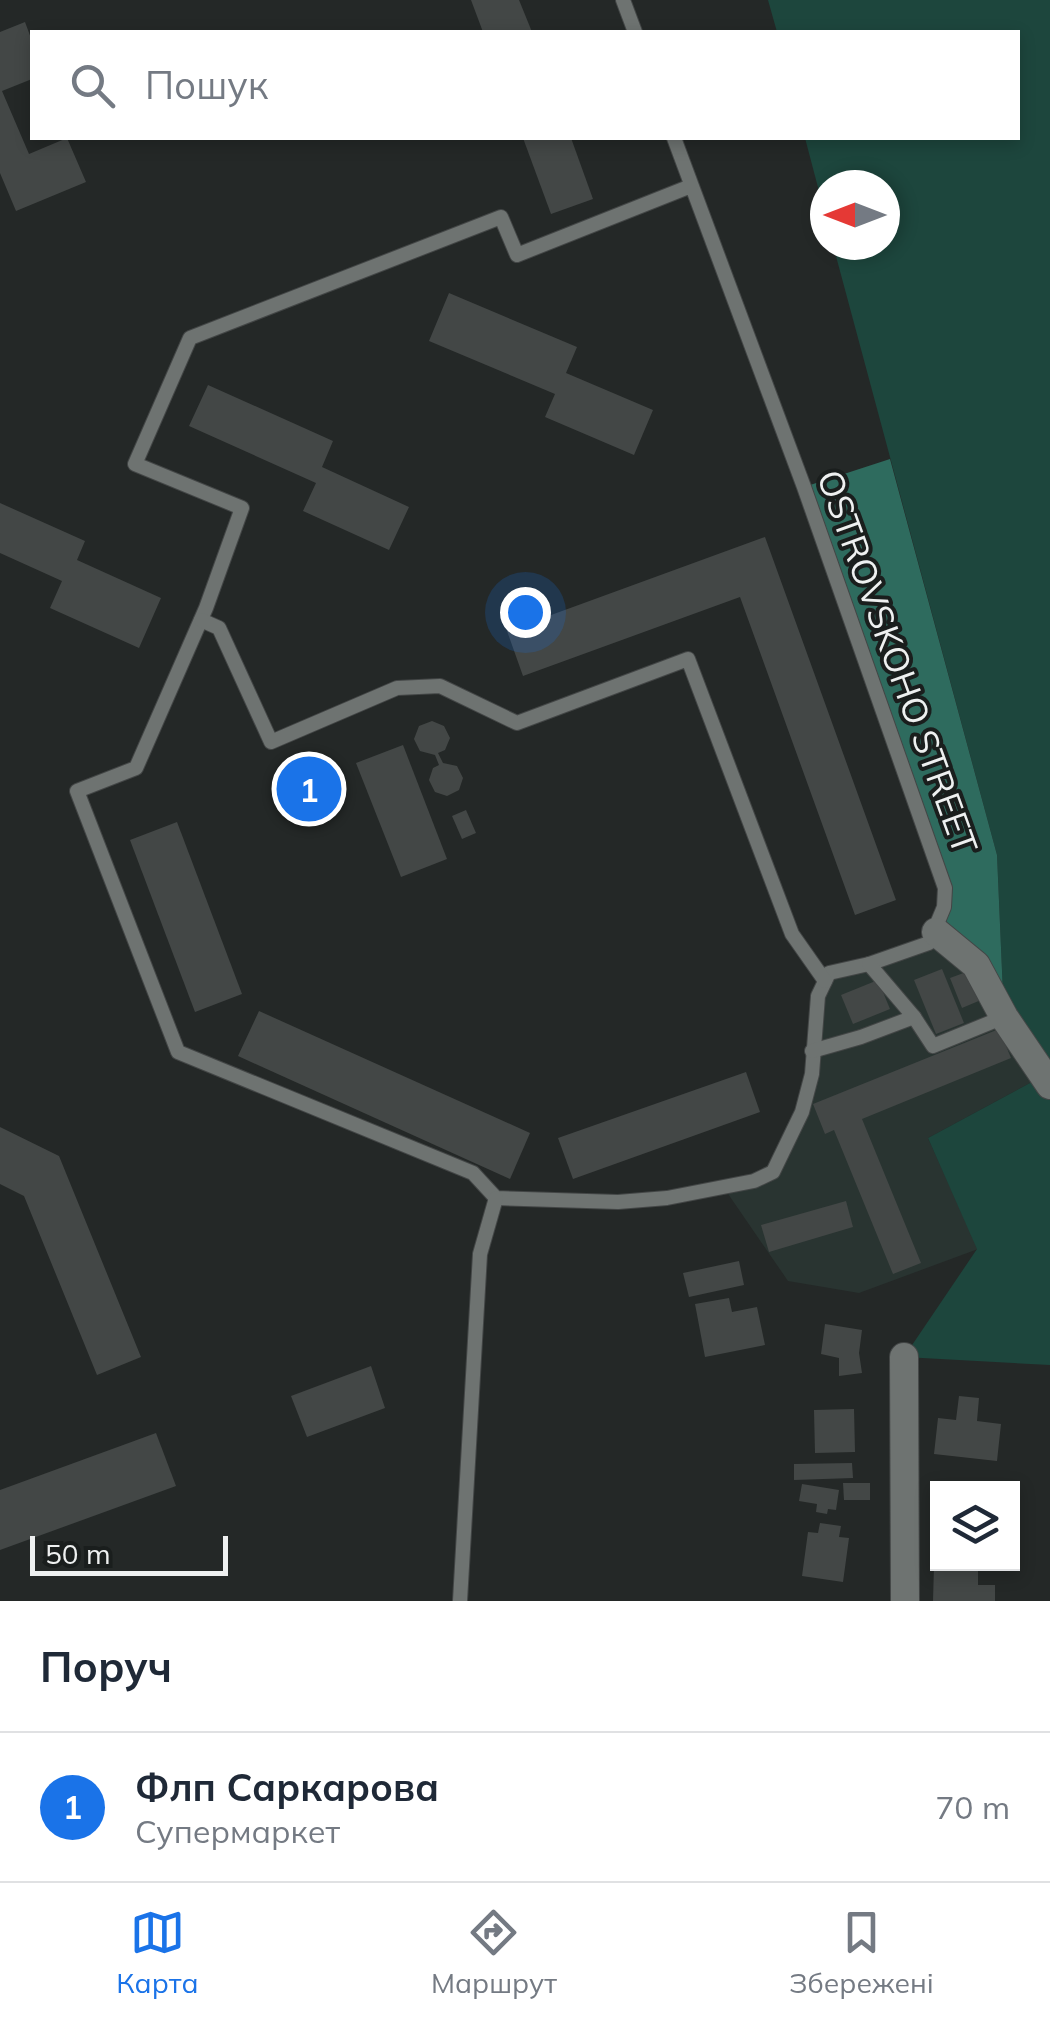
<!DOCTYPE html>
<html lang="uk">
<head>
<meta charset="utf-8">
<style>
	body { margin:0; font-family:Mulish,sans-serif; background:#f2f2f3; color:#1f2937 }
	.controls { position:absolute; right:30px; bottom:30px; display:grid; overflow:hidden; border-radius:0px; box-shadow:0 5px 15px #0003 }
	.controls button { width:90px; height:90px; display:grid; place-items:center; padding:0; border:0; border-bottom:2px solid #e0e1e3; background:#fff; color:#1f2937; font:50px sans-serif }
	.compass { position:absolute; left:810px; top:170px; width:90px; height:90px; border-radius:50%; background:#fff; box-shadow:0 5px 15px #0003; rotate:270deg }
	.scale { position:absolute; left:30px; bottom:25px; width:198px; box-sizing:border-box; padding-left:10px; border:5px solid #eef0f0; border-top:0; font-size:28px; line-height:35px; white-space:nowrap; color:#eef0f0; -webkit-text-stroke:8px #1a1e1d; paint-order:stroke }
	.you { position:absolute; left:525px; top:612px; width:35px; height:35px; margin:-25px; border:8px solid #fff; border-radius:50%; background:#1a73e8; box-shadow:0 0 0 15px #1a73e833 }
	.badge { display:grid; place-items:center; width:65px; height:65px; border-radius:50%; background:#1a73e8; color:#fff; font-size:32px; font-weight:700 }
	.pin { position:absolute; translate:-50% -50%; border:5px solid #fff; box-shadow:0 2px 10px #0006 }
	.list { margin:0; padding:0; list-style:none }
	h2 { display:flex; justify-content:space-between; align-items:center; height:130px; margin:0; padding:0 40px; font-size:42px }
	h2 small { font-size:32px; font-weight:400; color:#747a83 }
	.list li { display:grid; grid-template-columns:65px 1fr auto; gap:30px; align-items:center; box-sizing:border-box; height:150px; padding:0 40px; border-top:2px solid #e0e1e3 }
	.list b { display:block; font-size:38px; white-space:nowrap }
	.list p { margin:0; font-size:32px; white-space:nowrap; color:#747a83 }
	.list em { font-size:32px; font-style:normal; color:#747a83 }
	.icon { flex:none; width:55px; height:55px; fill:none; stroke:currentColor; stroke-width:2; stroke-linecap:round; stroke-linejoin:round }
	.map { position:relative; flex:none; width:1050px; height:1601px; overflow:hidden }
	.search { position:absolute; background:#fff; box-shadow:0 5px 15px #0003; left:30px; right:30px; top:30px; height:110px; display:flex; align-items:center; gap:25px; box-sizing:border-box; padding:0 35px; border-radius:0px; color:#747a83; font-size:38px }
	.sheet { height:280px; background:#fff }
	nav { display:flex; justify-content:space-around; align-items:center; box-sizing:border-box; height:140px; border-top:2px solid #e0e1e3; background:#fff; font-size:28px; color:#747a83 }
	nav a { display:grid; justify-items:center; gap:5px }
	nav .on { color:#1a73e8 }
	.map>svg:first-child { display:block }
	.built { fill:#293431 }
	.green { fill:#1d463d }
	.forest { fill:#2e6b5e }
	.building { fill:#434746 }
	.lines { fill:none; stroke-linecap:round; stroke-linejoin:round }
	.service-casing { stroke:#434646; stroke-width:16 }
	.minor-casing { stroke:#434646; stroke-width:30 }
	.service { stroke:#6e7371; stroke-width:14 }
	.minor { stroke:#6e7371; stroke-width:28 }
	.labels { text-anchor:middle; stroke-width:8; stroke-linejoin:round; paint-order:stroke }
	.street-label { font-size:35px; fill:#eef0f0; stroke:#1a1e1d }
</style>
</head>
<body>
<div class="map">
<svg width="1050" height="1601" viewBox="0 0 1050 1601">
	<rect width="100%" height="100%" fill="#242827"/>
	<path class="built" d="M 936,932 L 1043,1076 L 928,1138 L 978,1249 L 859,1293 L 788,1281 L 724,1188 L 773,1172 L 802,1113 L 829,973 L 929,943 Z"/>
	<path class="green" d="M 768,0 L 1050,0 L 1050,1365 L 904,1357 L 977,1249 L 928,1138 L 1043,1076 L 1004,1017 L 997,855 L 833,245 L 885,245 L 885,185 L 825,185 L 825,214 L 805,138 L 1018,138 L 1018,32 L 777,32 Z"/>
	<path class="forest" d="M 890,459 L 997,855 L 1004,1017 L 936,932 L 944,907 L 804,487 Z"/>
	<g class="building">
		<path d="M 471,0 L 519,0 L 532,32 L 483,32 Z"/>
		<path d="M 25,22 L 32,41 L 32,79 L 2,91 L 29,154 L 67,138 L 86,182 L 16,211 L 0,173 L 0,32 Z"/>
		<path d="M 523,138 L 571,138 L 593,199 L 551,214 Z"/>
		<path d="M 449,293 L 577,347 L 566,373 L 653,410 L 634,455 L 545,417 L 555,394 L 429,341 Z"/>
		<path d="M 208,385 L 333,441 L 322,467 L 409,507 L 389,550 L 303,511 L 316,483 L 189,426 Z"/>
		<path d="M 0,503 L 85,541 L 77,560 L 161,598 L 139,648 L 50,608 L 62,581 L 0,553 Z"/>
		<path d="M 765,537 L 896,900 L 855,915 L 740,597 L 523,676 L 507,631 Z"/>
		<path d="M 432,721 L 444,726 L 450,738 L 445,750 L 438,753 L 443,763 L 457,766 L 463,778 L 459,790 L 447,796 L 435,792 L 429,780 L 433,768 L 439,765 L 435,755 L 420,751 L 414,739 L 419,726 Z"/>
		<path d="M 403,745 L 447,859 L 401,877 L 356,763 Z"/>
		<path d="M 312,767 L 324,802 L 303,809 L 291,774 Z"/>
		<path d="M 466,810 L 476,833 L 462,839 L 452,816 Z"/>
		<path d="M 177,822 L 242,994 L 195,1012 L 130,840 Z"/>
		<path d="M 942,969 L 964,1023 L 936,1034 L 914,980 Z"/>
		<path d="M 969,971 L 981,1000 L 962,1008 L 950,978 Z"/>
		<path d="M 878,980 L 890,1009 L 853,1024 L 841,995 Z"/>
		<path d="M 259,1011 L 530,1133 L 510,1179 L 238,1056 Z"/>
		<path d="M 999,1029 L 1011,1058 L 862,1119 L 921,1263 L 893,1274 L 834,1130 L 825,1134 L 813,1104 Z"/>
		<path d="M 746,1072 L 760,1112 L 573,1179 L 558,1138 Z"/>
		<path d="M 0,1127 L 59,1156 L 141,1357 L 97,1375 L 24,1196 L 0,1184 Z"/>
		<path d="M 846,1201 L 853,1227 L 769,1252 L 761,1225 Z"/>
		<path d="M 739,1261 L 744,1285 L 689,1297 L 683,1273 Z"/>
		<path d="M 729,1298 L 732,1312 L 757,1307 L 765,1345 L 705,1357 L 695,1304 Z"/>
		<path d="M 825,1324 L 862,1330 L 859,1353 L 862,1373 L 839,1376 L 839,1358 L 821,1354 Z"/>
		<path d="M 371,1366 L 385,1408 L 307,1437 L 291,1396 Z"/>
		<path d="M 959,1396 L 979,1398 L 977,1421 L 1001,1424 L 997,1461 L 934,1454 L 938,1418 L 956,1420 Z"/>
		<path d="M 854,1409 L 855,1452 L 815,1453 L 814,1410 Z"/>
		<path d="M 156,1433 L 176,1486 L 0,1550 L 0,1490 Z"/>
		<path d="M 852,1463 L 853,1478 L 794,1480 L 794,1464 Z"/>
		<path d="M 843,1483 L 870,1483 L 870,1500 L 844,1500 Z"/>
		<path d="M 802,1484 L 839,1490 L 836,1510 L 828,1509 L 827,1514 L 816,1512 L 817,1504 L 799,1501 Z"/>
		<path d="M 820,1523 L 841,1526 L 839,1537 L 849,1538 L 843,1582 L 802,1576 L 808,1532 L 818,1533 Z"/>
		<path d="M 934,1566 L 978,1567 L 978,1585 L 995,1585 L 995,1601 L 933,1601 Z"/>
	</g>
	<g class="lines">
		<g class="service-casing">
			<g id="service">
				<path d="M 623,0 L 635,32"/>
				<path d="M 674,138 L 804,487 L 945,888 L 944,907 L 929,943 L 869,964 L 829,973 L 818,996 L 812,1074 L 802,1112 L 773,1172 L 754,1181 L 667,1198 L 618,1202 L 496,1198 L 473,1173 L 178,1052 L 77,791 L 136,768 L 206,608 L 242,508 L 135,464 L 190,338 L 501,217 L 517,255 L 691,186"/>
				<path d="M 201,620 L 219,628 L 271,742 L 397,688 L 440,686 L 517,723 L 688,659 L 792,934 L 825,981"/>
				<path d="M 914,1017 L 933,1046 L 1004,1017"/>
				<path d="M 812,1051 L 861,1037 L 914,1017 L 869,964"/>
				<path d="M 460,1601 L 480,1254 L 496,1198"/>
			</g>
		</g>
		<g class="minor-casing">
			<g id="minor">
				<path d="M 936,932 L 976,965 L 1004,1017 L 1050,1085"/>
				<path d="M 904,1357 L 905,1601"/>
			</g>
		</g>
		<use href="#service" class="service"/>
		<use href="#minor" class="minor"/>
	</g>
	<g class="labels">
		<g class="street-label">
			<text transform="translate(897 662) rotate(70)" y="12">OSTROVSKOHO STREET</text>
		</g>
	</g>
</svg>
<div class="controls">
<button><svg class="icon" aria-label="layers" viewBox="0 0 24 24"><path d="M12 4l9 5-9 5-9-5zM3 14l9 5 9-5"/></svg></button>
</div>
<svg class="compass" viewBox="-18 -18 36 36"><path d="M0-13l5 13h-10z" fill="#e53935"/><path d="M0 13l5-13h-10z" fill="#747a83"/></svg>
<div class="scale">50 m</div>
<div class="you"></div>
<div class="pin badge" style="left:309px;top:789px">1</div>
<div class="search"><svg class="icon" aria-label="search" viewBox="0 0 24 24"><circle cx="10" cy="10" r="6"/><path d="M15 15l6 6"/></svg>Пошук</div>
</div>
<section class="sheet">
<h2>Поруч<small></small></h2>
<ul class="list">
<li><span class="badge">1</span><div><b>Флп Саркарова</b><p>Супермаркет</p></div><em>70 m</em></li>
</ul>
</section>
<nav>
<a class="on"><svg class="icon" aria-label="map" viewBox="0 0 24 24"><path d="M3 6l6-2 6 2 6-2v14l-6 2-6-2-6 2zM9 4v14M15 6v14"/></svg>Карта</a>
<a><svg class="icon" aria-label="directions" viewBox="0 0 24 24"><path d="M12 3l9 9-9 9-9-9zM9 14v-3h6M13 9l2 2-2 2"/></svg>Маршрут</a>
<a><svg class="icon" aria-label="saved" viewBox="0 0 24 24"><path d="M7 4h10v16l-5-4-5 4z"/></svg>Збережені</a>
</nav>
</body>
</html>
